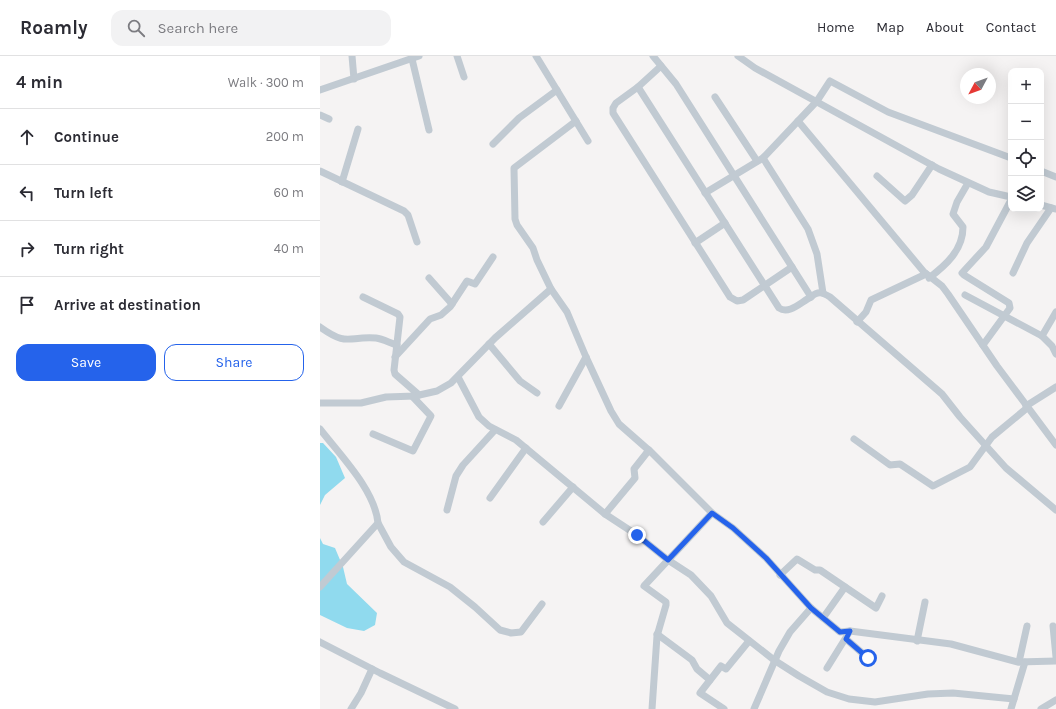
<!DOCTYPE html>
<html lang="en">
<head>
<meta charset="utf-8">
<style>
	body { margin:0; font-family:Karla,sans-serif; background:#f2f2f3; color:#2b2b33 }
	.controls { position:absolute; right:12px; top:12px; display:grid; overflow:hidden; border-radius:8px; box-shadow:0 4px 16px #0002 }
	.controls button { width:36px; height:36px; display:grid; place-items:center; padding:0; border:0; border-bottom:1px solid #e1e1e2; background:#fff; color:#2b2b33; font:20px sans-serif }
	.compass { position:absolute; left:640px; top:12px; width:36px; height:36px; border-radius:50%; background:#fff; box-shadow:0 4px 16px #0002; rotate:229deg }
	.stop { position:absolute; width:12px; height:12px; margin:-9px; border:3px solid #2563eb; border-radius:50%; background:#fff }
	.stop.end { background:#2563eb; border-color:#fff; box-shadow:0 1px 4px #0008 }
	.list { margin:0; padding:0; list-style:none }
	h2 { display:flex; justify-content:space-between; align-items:center; height:52px; margin:0; padding:0 16px; font-size:17px }
	h2 small { font-size:13px; font-weight:400; color:#7c7c81 }
	.list li { display:grid; grid-template-columns:26px 1fr auto; gap:12px; align-items:center; box-sizing:border-box; height:56px; padding:0 16px; border-top:1px solid #e1e1e2 }
	.list b { display:block; font-size:15px; white-space:nowrap }
	.list em { font-size:13px; font-style:normal; color:#7c7c81 }
	.actions { display:flex; gap:8px; padding:12px 16px }
	.actions a { flex:1; padding:9px 0; border:1px solid #2563eb; border-radius:12px; text-align:center; font-size:14px; color:#2563eb }
	.actions .main { background:#2563eb; color:#fff }
	.icon { flex:none; width:22px; height:22px; fill:none; stroke:currentColor; stroke-width:2; stroke-linecap:round; stroke-linejoin:round }
	.map { position:relative; flex:none; width:736px; height:653px; overflow:hidden }
	header { display:flex; align-items:center; gap:24px; box-sizing:border-box; height:56px; padding:0 20px; background:#fff; border-bottom:1px solid #e1e1e2 }
	header strong { font-size:19px }
	nav { display:flex; gap:22px; margin-inline-start:auto; font-size:14px }
	.search { width:280px; height:36px; background:#f2f2f3; display:flex; align-items:center; gap:10px; box-sizing:border-box; padding:0 14px; border-radius:12px; color:#7c7c81; font-size:15px }
	main { display:flex }
	aside { flex:1; background:#fff }
	.map>svg:first-child { display:block }
	.water { fill:#90daee }
	.lines { fill:none; stroke-linecap:round; stroke-linejoin:round }
	.street { stroke:#c1cad2; stroke-width:7 }
	.route { stroke:#2563eb; stroke-width:5 }
</style>
</head>
<body>
<header>
<strong>Roamly</strong>
<div class="search"><svg class="icon" aria-label="search" viewBox="0 0 24 24"><circle cx="10" cy="10" r="6"/><path d="M15 15l6 6"/></svg>Search here</div>
<nav><a>Home</a><a>Map</a><a>About</a><a>Contact</a></nav>
</header>
<main>
<aside>
<h2>4 min<small>Walk · 300 m</small></h2>
<ul class="list">
<li><svg class="icon" aria-label="ahead" viewBox="0 0 24 24"><path d="M12 20V5M6 11l6-6 6 6"/></svg><div><b>Continue</b></div><em>200 m</em></li>
<li><svg class="icon" aria-label="left" viewBox="0 0 24 24"><path d="M17 20v-9H6M10 6l-5 5 5 5"/></svg><div><b>Turn left</b></div><em>60 m</em></li>
<li><svg class="icon" aria-label="right" viewBox="0 0 24 24"><path d="M7 20v-9h11M14 6l5 5-5 5"/></svg><div><b>Turn right</b></div><em>40 m</em></li>
<li><svg class="icon" aria-label="arrive" viewBox="0 0 24 24"><path d="M6 21V4h12l-3 4 3 4H6"/></svg><div><b>Arrive at destination</b></div></li>
</ul>
<div class="actions"><a class="main">Save</a><a>Share</a></div>
</aside>
<div class="map">
<svg width="736" height="653" viewBox="0 0 736 653">
	<rect width="100%" height="100%" fill="#f5f3f3"/>
	<g class="water">
		<path d="M 0,387 L 3,387 L 16,401 L 25,422 L 5,439 L 0,449 Z"/>
		<path d="M 0,482 L 3,488 L 15,492 L 23,511 L 27,528 L 57,557 L 55,569 L 44,575 L 27,572 L 0,559 Z"/>
	</g>
	<g class="lines">
		<g class="street">
			<path d="M 32,0 L 34,23"/>
			<path d="M 137,0 L 144,21"/>
			<path d="M 216,0 L 268,85"/>
			<path d="M 418,0 L 435,12 L 619,113 L 669,136 L 691,141"/>
			<path d="M 92,3 L 109,74"/>
			<path d="M 341,10 L 318,31 L 296,47 L 293,52 L 293,57 L 410,241 L 417,245 L 423,244 L 472,211"/>
			<path d="M 318,31 L 459,252 C 469,259 481,246 491,241 L 356,28 L 333,0"/>
			<path d="M 0,34 L 99,0"/>
			<path d="M 395,41 L 437,105"/>
			<path d="M 0,59 L 9,63"/>
			<path d="M 256,65 L 194,112 L 195,163 L 197,169 L 213,192 L 217,204 L 231,233 L 247,256 L 266,301 L 291,355 L 299,368 L 332,397 L 392,457 L 413,472 L 446,502 L 491,552 L 520,576 L 530,575 L 631,588 L 698,606 L 736,605"/>
			<path d="M 478,65 L 604,216 L 622,230 L 628,238 L 677,310 L 736,389"/>
			<path d="M 173,88 L 199,62 L 237,34"/>
			<path d="M 443,102 L 488,173 L 497,198 L 503,237"/>
			<path d="M 0,115 L 84,155 L 88,159 L 97,186"/>
			<path d="M 721,115 L 736,121"/>
			<path d="M 557,120 L 585,145 L 592,139 L 612,109"/>
			<path d="M 22,126 L 38,73"/>
			<path d="M 385,137 L 443,102 L 497,45 L 510,25 L 568,56 L 691,102"/>
			<path d="M 721,149 L 736,153"/>
			<path d="M 375,187 L 405,167"/>
			<path d="M 693,217 L 707,187 L 731,152"/>
			<path d="M 109,222 L 132,248"/>
			<path d="M 609,222 C 626,209 643,194 643,171 L 633,158 L 637,146 L 648,127"/>
			<path d="M 645,239 L 722,280"/>
			<path d="M 43,241 L 78,258 L 80,261 L 74,314 L 75,318 L 99,339"/>
			<path d="M 491,241 C 498,235 502,236 510,241 L 622,338 L 640,361 L 686,412 L 736,454"/>
			<path d="M 736,256 L 722,280 L 732,290 L 736,298"/>
			<path d="M 537,266 L 546,256 L 551,244 L 606,218"/>
			<path d="M 0,271 C 28,291 27,280 56,282 C 63,283 70,287 77,289"/>
			<path d="M 169,288 L 200,325 L 217,337"/>
			<path d="M 663,289 L 690,252 L 689,247 L 644,219 L 642,217 L 666,191 L 691,144"/>
			<path d="M 75,301 L 110,263 L 121,259 L 130,251 L 147,225 L 155,228 L 173,201"/>
			<path d="M 138,321 L 159,361 L 169,370 L 196,384 L 285,458 L 317,479 L 348,504 L 371,519 L 391,540 L 407,567 L 454,604 L 479,620 L 507,636 L 529,643 L 555,646 L 608,638 L 633,637 L 694,643"/>
			<path d="M 0,347 L 41,347 L 66,341 L 95,340 L 117,335 L 131,327 L 175,282 L 231,233"/>
			<path d="M 239,350 L 266,301"/>
			<path d="M 706,350 L 736,331"/>
			<path d="M 0,373 C 20,399 55,434 58,467 L 0,531"/>
			<path d="M 53,378 L 93,395 L 111,360 L 92,340"/>
			<path d="M 534,383 L 570,409 L 580,408 L 613,430 L 650,411 L 672,381 L 707,352"/>
			<path d="M 170,442 L 206,392"/>
			<path d="M 127,454 L 136,420 L 143,409 L 175,374"/>
			<path d="M 285,458 L 315,422 L 314,413 L 329,394"/>
			<path d="M 223,466 L 253,431"/>
			<path d="M 58,467 L 71,491 L 84,506 L 130,531 L 155,551 L 180,574 L 191,577 L 201,576 L 222,548"/>
			<path d="M 460,519 L 477,503 L 495,514 L 500,514 L 556,552 L 562,540"/>
			<path d="M 503,562 L 525,531"/>
			<path d="M 733,570 L 736,601"/>
			<path d="M 337,578 L 372,604 L 377,613 L 390,624"/>
			<path d="M 526,583 L 548,602"/>
			<path d="M 597,585 L 605,546"/>
			<path d="M 0,586 L 60,617 L 135,653"/>
			<path d="M 699,606 L 707,570"/>
			<path d="M 507,612 L 530,575"/>
			<path d="M 31,653 L 41,637 L 52,613"/>
			<path d="M 332,653 L 337,580 L 346,549 L 346,546 L 324,530 L 392,457"/>
			<path d="M 404,653 L 380,637 L 401,610 L 406,613 L 429,585"/>
			<path d="M 434,653 L 459,595 L 470,576 L 491,552"/>
			<path d="M 691,653 L 705,606"/>
			<path d="M 721,653 L 736,644"/>
		</g>
	</g>
	<g class="lines">
		<path class="route" d="M 317,479 L 348,504 L 392,457 L 413,472 L 446,502 L 491,552 L 520,576 L 530,575 L 526,583 L 548,602"/>
	</g>
</svg>
<div class="controls">
<button>+</button>
<button>−</button>
<button><svg class="icon" aria-label="locate" viewBox="0 0 24 24"><circle cx="12" cy="12" r="6"/><path d="M12 2v4M12 18v4M2 12h4M18 12h4"/></svg></button>
<button><svg class="icon" aria-label="layers" viewBox="0 0 24 24"><path d="M12 4l9 5-9 5-9-5zM3 14l9 5 9-5"/></svg></button>
</div>
<svg class="compass" viewBox="-18 -18 36 36"><path d="M0-13l5 13h-10z" fill="#e53935"/><path d="M0 13l5-13h-10z" fill="#7c7c81"/></svg>
<div class="stop" style="left:548px;top:602px"></div>
<div class="stop end" style="left:317px;top:479px"></div>
</div>
</main>
</body>
</html>
